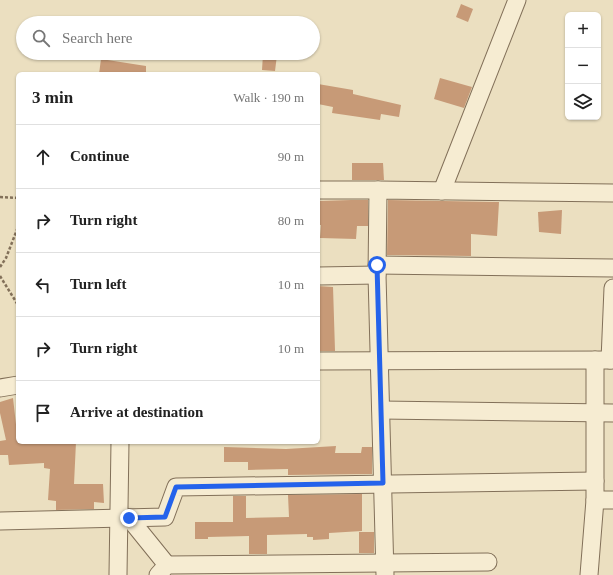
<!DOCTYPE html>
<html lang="en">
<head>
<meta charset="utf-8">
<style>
	body { margin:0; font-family:"Times New Roman",serif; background:#f6f6f6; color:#222 }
	.controls { position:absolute; right:12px; top:12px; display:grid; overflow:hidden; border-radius:6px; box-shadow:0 1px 3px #0004 }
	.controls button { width:36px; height:36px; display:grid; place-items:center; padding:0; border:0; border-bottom:1px solid #e0e0e0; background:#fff; color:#222; font:20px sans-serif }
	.stop { position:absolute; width:12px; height:12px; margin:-9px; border:3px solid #2563eb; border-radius:50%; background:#fff }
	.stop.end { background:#2563eb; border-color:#fff; box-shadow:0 1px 4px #0008 }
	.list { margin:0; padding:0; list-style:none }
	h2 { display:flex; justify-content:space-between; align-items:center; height:52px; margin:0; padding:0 16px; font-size:17px }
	h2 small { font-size:13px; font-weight:400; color:#767676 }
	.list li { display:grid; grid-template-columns:26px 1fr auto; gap:12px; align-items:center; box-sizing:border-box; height:64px; padding:0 16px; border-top:1px solid #e0e0e0 }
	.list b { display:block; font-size:15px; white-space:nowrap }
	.list em { font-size:13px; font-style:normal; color:#767676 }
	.icon { flex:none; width:22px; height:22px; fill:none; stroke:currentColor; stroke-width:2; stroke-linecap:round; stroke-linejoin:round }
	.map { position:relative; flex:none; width:613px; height:575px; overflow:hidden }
	.search { position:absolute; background:#fff; box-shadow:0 1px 3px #0004; left:16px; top:16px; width:304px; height:44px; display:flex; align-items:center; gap:10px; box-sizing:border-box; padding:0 14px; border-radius:22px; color:#767676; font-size:15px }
	.panel { position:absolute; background:#fff; box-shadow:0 1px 3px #0004; left:16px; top:72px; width:304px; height:372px; border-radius:6px }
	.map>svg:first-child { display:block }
	.building { fill:#c79a77 }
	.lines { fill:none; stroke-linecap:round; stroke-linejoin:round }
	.minor-casing { stroke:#827059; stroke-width:19 }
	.path { stroke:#827059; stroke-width:2.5; stroke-dasharray:3 2; stroke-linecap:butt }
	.minor { stroke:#f6ecd2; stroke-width:17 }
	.route { stroke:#2563eb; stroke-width:5 }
</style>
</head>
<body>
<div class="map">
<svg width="613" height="575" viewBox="0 0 613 575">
	<rect width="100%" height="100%" fill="#ebdfc0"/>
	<g class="building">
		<path d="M 461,4 L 473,9 L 468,22 L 456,17 Z"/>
		<path d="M 263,54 L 277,55 L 275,71 L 262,70 Z"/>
		<path d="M 101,59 L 146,66 L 146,74 L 99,74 Z"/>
		<path d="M 440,78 L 472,87 L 464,108 L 434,99 Z"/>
		<path d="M 318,84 L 353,90 L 353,94 L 401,105 L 399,117 L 381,114 L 380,120 L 332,113 L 333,107 L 318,104 Z"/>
		<path d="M 352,163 L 383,163 L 384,180 L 352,180 Z"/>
		<path d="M 351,200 L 368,200 L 368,226 L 357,226 L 356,239 L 320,238 L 321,225 L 318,225 L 318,201 Z"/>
		<path d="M 388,200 L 499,202 L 497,236 L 471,234 L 471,256 L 387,255 Z"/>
		<path d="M 562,210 L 561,234 L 539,232 L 538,212 Z"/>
		<path d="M 318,286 L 333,287 L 335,351 L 319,351 Z"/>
		<path d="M 13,398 L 18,442 L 76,442 L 74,484 L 103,484 L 104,503 L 94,502 L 94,509 L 56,510 L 56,501 L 48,500 L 50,469 L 44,468 L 44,463 L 9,465 L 8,455 L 0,455 L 0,441 L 6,440 L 0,413 L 0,402 Z"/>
		<path d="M 336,446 L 335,453 L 361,453 L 362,447 L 372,447 L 372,474 L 288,475 L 288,469 L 248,470 L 248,462 L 224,462 L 224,447 L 286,449 Z"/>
		<path d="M 362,494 L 362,531 L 329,533 L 329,539 L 313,540 L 313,537 L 307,537 L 307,534 L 267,535 L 267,554 L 249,554 L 249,536 L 208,537 L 208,539 L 195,539 L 195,522 L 233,522 L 233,496 L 246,496 L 246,518 L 289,517 L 288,495 Z"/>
		<rect x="359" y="532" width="15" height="21"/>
	</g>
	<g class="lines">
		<g class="minor-casing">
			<g id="minor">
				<path d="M 318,190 L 378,190"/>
				<path d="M 442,191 L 517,0"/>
				<path d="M 377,265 L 613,268"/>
				<path d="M 318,276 L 377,275"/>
				<path d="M 610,360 L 613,288"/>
				<path d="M 318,361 L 613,360"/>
				<path d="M 0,388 L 18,385"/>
				<path d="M 381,410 L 613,413"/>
				<path d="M 595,500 L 595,360"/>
				<path d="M 129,518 L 167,565"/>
				<path d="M 0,521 L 165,517 L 176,487 L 595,481"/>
				<path d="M 118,575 L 120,442"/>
				<path d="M 158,575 L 167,565 L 488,562"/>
				<path d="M 385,575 L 377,275 L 378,190 L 613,193"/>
				<path d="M 589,575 L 595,500 L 613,500"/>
			</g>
		</g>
		<g class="path">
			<path d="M 0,197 L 18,198"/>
			<path d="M 0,267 L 6,258 L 18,227"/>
			<path d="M 0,276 L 18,305"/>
		</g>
		<use href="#minor" class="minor"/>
	</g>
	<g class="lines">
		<path class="route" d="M 129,518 L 165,517 L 176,487 L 383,483 L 377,265"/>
	</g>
</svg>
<div class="controls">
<button>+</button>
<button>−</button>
<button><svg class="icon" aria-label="layers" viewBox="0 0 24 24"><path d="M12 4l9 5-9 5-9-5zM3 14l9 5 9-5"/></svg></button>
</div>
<div class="stop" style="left:377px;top:265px"></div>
<div class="stop end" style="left:129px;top:518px"></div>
<div class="search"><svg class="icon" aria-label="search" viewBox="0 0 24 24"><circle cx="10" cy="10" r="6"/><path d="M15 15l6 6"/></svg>Search here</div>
<section class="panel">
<h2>3 min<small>Walk · 190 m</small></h2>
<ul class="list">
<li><svg class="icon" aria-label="ahead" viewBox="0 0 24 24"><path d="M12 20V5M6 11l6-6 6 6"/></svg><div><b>Continue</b></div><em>90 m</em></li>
<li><svg class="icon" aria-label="right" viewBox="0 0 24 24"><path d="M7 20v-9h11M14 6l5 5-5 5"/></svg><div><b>Turn right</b></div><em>80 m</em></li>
<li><svg class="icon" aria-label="left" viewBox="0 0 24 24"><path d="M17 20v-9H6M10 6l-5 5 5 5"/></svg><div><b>Turn left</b></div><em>10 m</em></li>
<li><svg class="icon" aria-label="right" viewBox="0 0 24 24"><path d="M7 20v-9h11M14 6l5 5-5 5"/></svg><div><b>Turn right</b></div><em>10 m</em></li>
<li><svg class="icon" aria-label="arrive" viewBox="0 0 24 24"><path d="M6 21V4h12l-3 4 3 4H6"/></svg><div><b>Arrive at destination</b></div></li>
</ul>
</section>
</div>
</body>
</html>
